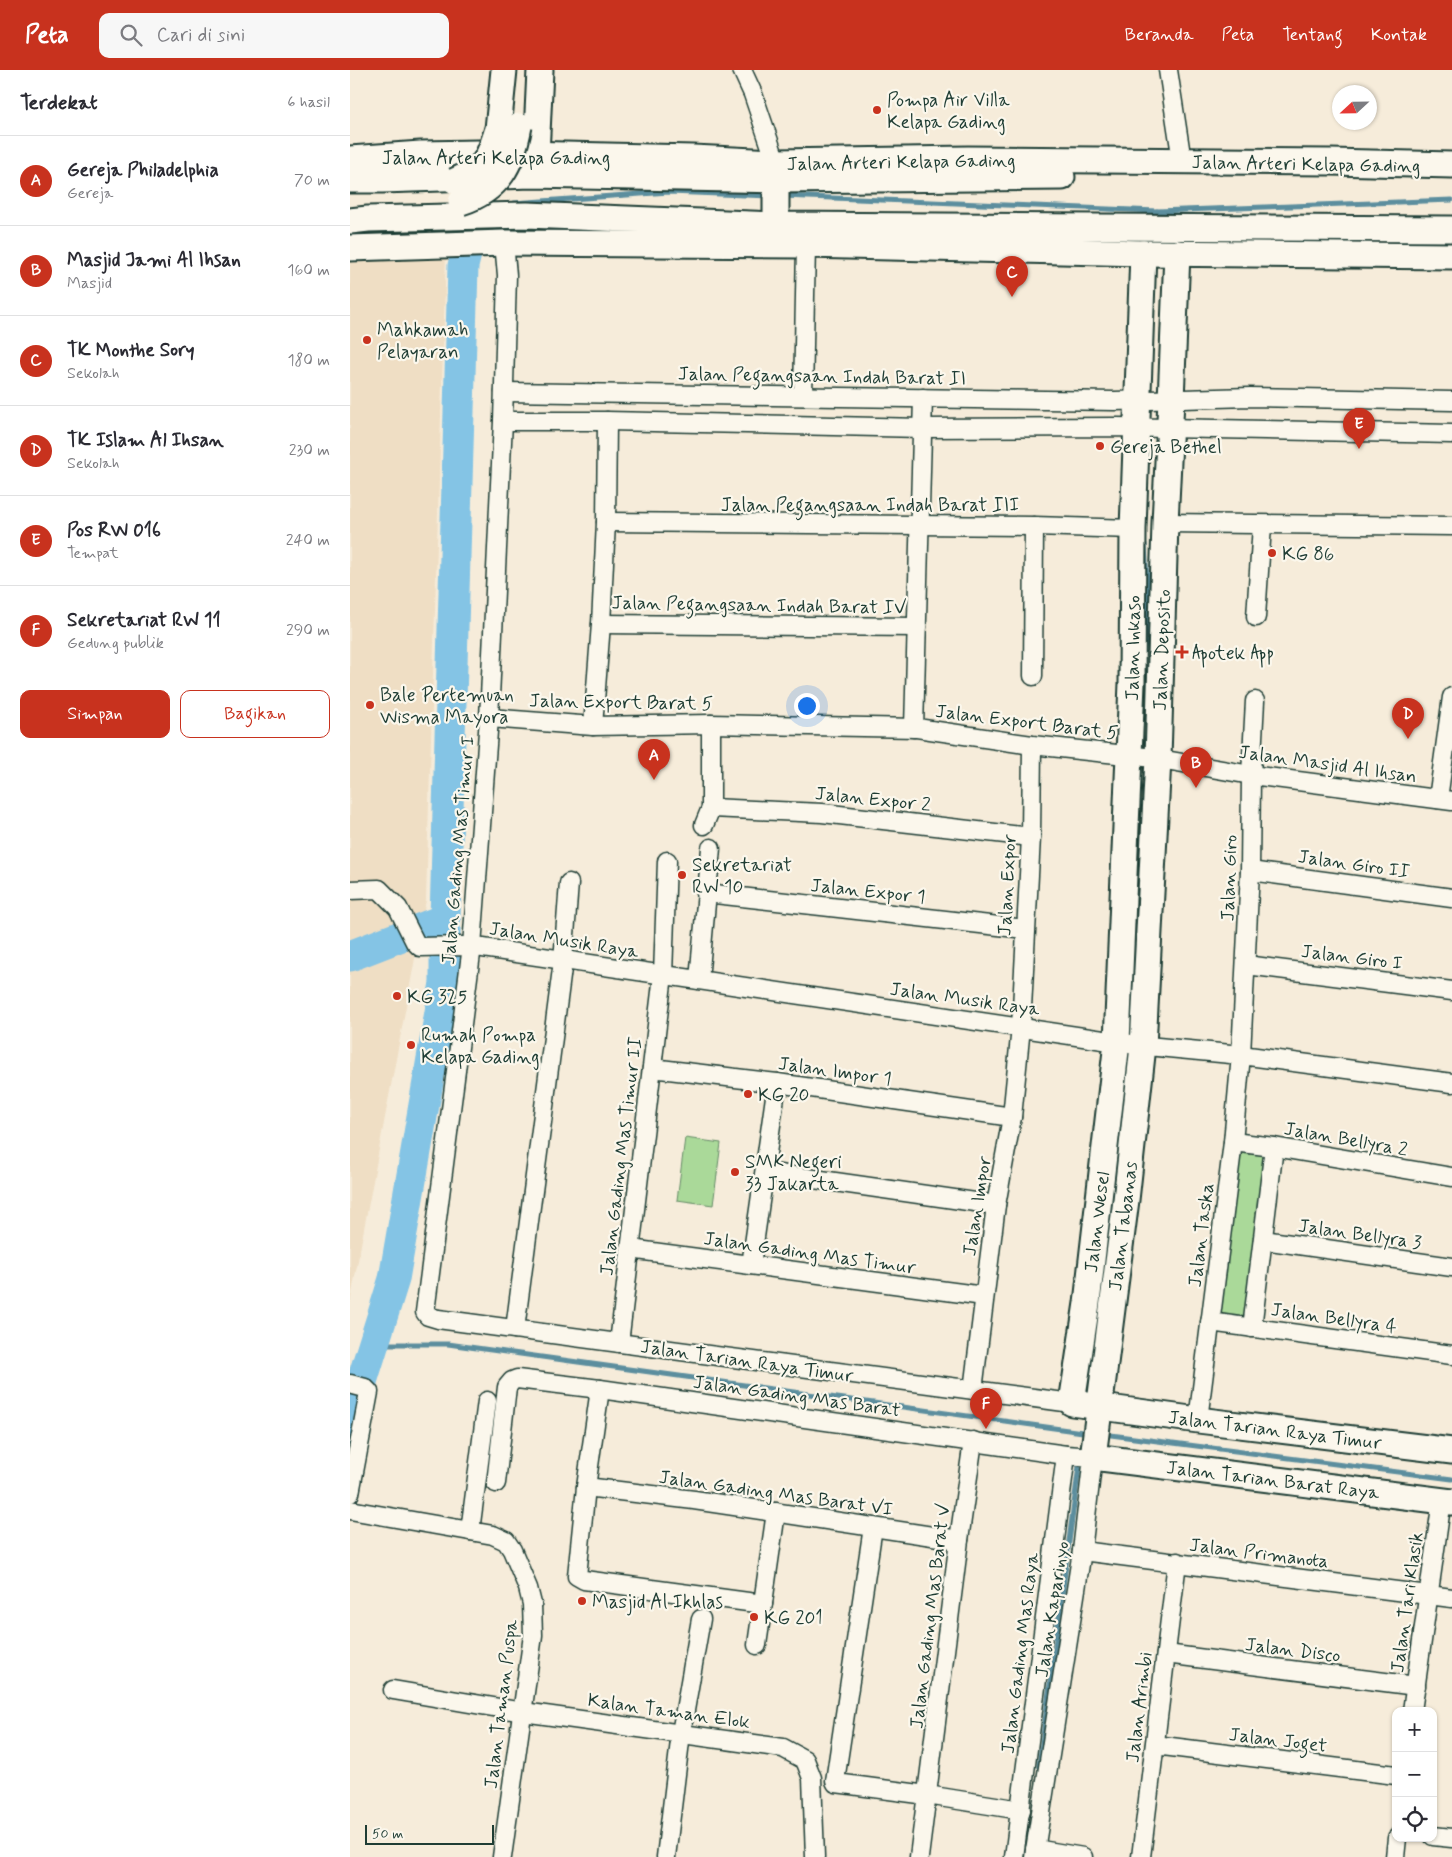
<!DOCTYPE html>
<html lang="id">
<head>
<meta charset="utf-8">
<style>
	body { margin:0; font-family:Mynerve,sans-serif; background:#f7f7f7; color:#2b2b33 }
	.controls { position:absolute; right:15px; bottom:15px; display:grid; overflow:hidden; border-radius:10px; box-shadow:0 1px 4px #0004 }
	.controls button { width:45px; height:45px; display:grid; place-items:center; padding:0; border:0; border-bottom:1px solid #e1e1e2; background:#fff; color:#2b2b33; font:25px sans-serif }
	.compass { position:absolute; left:982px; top:15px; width:45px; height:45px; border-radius:50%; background:#fff; box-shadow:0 1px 4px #0004; rotate:248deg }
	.scale { position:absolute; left:15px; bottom:12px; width:129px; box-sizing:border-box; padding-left:5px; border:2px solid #1f3d34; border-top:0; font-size:14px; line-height:18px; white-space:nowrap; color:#1f3d34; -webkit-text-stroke:4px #fbf7ec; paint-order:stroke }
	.you { position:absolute; left:456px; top:635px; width:18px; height:18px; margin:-12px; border:4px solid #fff; border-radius:50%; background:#1a73e8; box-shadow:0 0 0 8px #1a73e833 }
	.badge { display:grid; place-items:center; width:32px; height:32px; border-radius:50%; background:#c8321e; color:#fff; font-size:16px; font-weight:700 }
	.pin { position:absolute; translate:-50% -41px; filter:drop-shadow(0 1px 2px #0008) }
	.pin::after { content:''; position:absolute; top:26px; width:18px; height:15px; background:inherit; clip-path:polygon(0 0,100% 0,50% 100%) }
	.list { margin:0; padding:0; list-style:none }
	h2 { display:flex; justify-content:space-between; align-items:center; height:65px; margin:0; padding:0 20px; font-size:21px }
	h2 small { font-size:16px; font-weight:400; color:#7c7c81 }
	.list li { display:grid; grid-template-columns:32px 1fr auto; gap:15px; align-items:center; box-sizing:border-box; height:90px; padding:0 20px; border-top:1px solid #e1e1e2 }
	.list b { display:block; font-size:19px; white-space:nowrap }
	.list p { margin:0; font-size:16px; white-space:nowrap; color:#7c7c81 }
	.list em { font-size:16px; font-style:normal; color:#7c7c81 }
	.actions { display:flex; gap:10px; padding:15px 20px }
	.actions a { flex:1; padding:11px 0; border:1px solid #c8321e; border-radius:10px; text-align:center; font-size:18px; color:#c8321e }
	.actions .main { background:#c8321e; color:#fff }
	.icon { flex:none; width:28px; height:28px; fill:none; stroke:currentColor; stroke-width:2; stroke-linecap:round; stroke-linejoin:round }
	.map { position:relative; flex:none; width:1102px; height:1787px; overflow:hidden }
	header { display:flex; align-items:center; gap:30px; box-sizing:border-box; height:70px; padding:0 25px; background:#c8321e; color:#fff }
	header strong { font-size:24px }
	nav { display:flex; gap:28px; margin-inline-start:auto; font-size:18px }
	.search { width:350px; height:45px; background:#f7f7f7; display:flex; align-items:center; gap:12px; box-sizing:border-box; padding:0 18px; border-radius:10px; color:#7c7c81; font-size:19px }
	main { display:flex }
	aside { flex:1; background:#fff }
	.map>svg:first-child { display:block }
	.built { fill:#efdec4 }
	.green { fill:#aad999; stroke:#648b66 }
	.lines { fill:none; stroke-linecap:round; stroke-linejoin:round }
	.stream { stroke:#5c8e9e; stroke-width:5 }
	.river { stroke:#84c4e5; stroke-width:31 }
	.street-casing { stroke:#1f3d34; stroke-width:21 }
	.secondary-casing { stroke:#1f3d34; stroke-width:29 }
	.street { stroke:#fbf7ec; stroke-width:18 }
	.secondary { stroke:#fbf7ec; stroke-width:25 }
	.secondary-bridge-casing { stroke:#1f3d34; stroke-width:29; stroke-linecap:butt }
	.secondary-bridge { stroke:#fbf7ec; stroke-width:25 }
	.poi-dot { fill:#c8321e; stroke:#fbf7ec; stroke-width:2 }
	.labels { text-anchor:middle; stroke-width:4.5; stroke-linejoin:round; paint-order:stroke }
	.poi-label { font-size:19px; fill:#1f3d34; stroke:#fbf7ec; text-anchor:start }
	.street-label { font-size:19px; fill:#1f3d34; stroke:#fbf7ec }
</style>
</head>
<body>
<header>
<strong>Peta</strong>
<div class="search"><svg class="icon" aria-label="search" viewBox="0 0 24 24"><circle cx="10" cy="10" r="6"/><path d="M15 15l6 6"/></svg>Cari di sini</div>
<nav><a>Beranda</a><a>Peta</a><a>Tentang</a><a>Kontak</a></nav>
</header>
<main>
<aside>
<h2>Terdekat<small>6 hasil</small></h2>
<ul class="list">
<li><span class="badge">A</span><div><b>Gereja Philadelphia</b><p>Gereja</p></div><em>70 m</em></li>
<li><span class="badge">B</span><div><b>Masjid Jami Al Ihsan</b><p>Masjid</p></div><em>160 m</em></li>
<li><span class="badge">C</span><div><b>TK Monthe Sory</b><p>Sekolah</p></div><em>180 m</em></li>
<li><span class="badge">D</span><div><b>TK Islam Al Ihsan</b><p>Sekolah</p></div><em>230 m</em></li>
<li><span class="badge">E</span><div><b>Pos RW 016</b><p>Tempat</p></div><em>240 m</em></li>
<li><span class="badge">F</span><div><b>Sekretariat RW 11</b><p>Gedung publik</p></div><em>290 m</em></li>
</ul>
<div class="actions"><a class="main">Simpan</a><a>Bagikan</a></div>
</aside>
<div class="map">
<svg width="1102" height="1787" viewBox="0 0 1102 1787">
	<rect width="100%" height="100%" fill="#f6ecda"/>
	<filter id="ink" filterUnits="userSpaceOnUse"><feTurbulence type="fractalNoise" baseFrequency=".02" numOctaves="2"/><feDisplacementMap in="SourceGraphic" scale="10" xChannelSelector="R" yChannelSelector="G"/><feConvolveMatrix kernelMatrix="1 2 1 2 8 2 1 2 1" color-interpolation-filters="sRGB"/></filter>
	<g filter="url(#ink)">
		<path class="built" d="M 96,184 L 76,830 L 0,1233 L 0,185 Z"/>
		<g class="green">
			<path d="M 335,1068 L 371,1073 L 363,1135 L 327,1130 Z"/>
			<path d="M 888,1078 L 915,1083 L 895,1248 L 862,1242 Z"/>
		</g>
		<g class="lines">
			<g class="stream">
				<path d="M 433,126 L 807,141 L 1102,130"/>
				<path d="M 164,133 L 319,122 L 420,126"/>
				<path d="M 807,151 L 807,141"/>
				<path d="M 794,581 L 798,536 L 795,474"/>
				<path d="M 779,990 L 781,931"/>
				<path d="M 23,1274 L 98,1274 L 740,1363"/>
				<path d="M 738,1328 L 768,1093"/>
				<path d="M 753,1364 L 1102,1409"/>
				<path d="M 689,1697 L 729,1396"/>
			</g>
			<g class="river">
				<path d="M 0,886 L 95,849"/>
				<path d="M 0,1367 L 13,1308 L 44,1209 L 95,913 L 95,849 L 113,196 L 128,136 L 130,118"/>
			</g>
			<g class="street-casing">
				<g id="street">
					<path d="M 392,0 L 403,24 L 426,92"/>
					<path d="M 818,0 L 832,91"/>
					<path d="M 154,173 L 157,205 L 153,351 L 139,648 L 122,876 L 75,1242 L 78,1246 L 88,1249 L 722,1333"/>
					<path d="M 154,322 L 765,331 L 900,327 L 1102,331"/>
					<path d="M 453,326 L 456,175"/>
					<path d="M 153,351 L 257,351 L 572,358 L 767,357 L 1102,364"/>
					<path d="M 256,452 L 684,456 L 783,459"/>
					<path d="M 815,453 L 1102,456"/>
					<path d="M 906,547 L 912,455"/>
					<path d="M 251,554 L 567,557"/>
					<path d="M 683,606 L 684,456"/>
					<path d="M 139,648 L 243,656 L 361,654 L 567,658 L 682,675 L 804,688 L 901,705 L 1102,731"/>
					<path d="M 243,656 L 251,554 L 256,452 L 257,351"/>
					<path d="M 564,658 L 573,328"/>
					<path d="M 1088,729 L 1102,627"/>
					<path d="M 361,738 L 472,743 L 681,767"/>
					<path d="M 354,755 L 361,738 L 361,654"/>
					<path d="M 900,801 L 1102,828"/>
					<path d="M 0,820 L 29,819 L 48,838 L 65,872 L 70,877 L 112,876 L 133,878 L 787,975 L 891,985 L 1102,1013"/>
					<path d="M 356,823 L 675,859"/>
					<path d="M 896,895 L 1102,921"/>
					<path d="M 349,910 L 361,778"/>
					<path d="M 302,998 L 427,1013 L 662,1047"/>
					<path d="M 883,1072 L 924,1077 L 1102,1107"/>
					<path d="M 415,1102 L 646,1135"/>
					<path d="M 913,1170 L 1102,1197"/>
					<path d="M 280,1179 L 634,1226"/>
					<path d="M 401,1195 L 427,1013"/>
					<path d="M 860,1252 L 1102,1285"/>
					<path d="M 902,1258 L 924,1077"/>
					<path d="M 165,1259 L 213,891 L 219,813"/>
					<path d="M 269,1273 L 313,905 L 317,791"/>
					<path d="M 0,1314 L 15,1318 L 19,1322 L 0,1423"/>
					<path d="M 250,1319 L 236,1417 L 227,1506 L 234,1510 L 413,1534"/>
					<path d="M 623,1320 L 646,1135 L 662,1047 L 671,957 L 681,767 L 682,675"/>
					<path d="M 848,1350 L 883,1072 L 891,985 L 900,801 L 901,705 L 905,631"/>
					<path d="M 146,1413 L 157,1317 L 162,1311 L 167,1309 L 250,1319 L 716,1385 L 743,1387 L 732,1481 L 684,1787"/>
					<path d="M 236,1417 L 344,1430 L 609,1470"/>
					<path d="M 0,1440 L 143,1465 L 156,1471 L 162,1480 L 178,1518 L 182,1534 L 183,1565 L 152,1787"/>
					<path d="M 523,1457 L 485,1711 L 486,1713 L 577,1725 L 671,1740"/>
					<path d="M 120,1461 L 137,1331"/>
					<path d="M 732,1481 L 1102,1528"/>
					<path d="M 407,1575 L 426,1442"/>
					<path d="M 816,1584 L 1066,1616"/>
					<path d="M 43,1620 L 173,1642 L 433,1678 L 455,1690 L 462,1708 L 465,1787"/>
					<path d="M 1062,1641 L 1092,1430"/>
					<path d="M 805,1675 L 1046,1705"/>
					<path d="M 1083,1766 L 1102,1768"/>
					<path d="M 685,1779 L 733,1787"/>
					<path d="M 316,1787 L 331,1663 L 351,1549"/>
					<path d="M 569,1787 L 609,1470 L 623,1371"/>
					<path d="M 664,1787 L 716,1385"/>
					<path d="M 791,1787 L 827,1492"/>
					<path d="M 1045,1787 L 1047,1768"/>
				</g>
			</g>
			<g class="secondary-casing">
				<g id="secondary">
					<path d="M 148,59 L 154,0"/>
					<path d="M 186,85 L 190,0"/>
					<path d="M 0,89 L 71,84 L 128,83 L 343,88 L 426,92 L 618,89 L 981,92 L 1102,95"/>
					<path d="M 0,110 L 32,110 L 182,105 L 427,110 L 712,107"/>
					<path d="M 0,151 L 18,149 L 177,145 L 427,155 L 1102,159"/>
					<path d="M 426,170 L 426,93"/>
					<path d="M 0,178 L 154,173 L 456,175 L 793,183 L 1102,186"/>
					<path d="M 793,183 L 783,459 L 782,613 L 767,972 L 737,1233 L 722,1333 L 848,1350 L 1102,1381"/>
					<path d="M 827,183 L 821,330 L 815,453 L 808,689 L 793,976 L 776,1130 L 743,1387 L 1102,1432"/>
				</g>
			</g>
			<use href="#street" class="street"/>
			<use href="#secondary" class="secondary"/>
			<g class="secondary-bridge-casing">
				<g id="secondary-bridge">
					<path d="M 105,111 C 139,94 136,94 148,59"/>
					<path d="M 111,132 C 149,120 162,94 169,56"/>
				</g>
			</g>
			<use href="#secondary-bridge" class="secondary-bridge"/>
		</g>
	</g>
	<g class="poi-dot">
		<circle cx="527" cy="40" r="5"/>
		<circle cx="17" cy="270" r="5"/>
		<circle cx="750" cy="376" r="5"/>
		<circle cx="922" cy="483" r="5"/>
		<path d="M829.5 574.5h5v5h5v5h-5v5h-5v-5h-5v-5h5z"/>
		<circle cx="20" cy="635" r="5"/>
		<circle cx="332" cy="805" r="5"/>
		<circle cx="47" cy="926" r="5"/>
		<circle cx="61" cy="975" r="5"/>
		<circle cx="398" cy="1024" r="5"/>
		<circle cx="385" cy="1102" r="5"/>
		<circle cx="232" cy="1531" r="5"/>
		<circle cx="404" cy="1547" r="5"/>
	</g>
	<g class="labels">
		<g class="poi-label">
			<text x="537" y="36">Pompa Air Villa<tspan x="537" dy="22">Kelapa Gading</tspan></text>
			<text x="27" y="266">Mahkamah<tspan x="27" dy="22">Pelayaran</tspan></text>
			<text x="760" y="383">Gereja Bethel</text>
			<text x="932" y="490">KG 86</text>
			<text x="842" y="589">Apotek App</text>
			<text x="30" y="631">Bale Pertemuan<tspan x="30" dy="22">Wisma Mayora</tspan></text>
			<text x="342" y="801">Sekretariat<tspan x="342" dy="22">RW 10</tspan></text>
			<text x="57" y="933">KG 325</text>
			<text x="71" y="971">Rumah Pompa<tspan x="71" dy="22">Kelapa Gading</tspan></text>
			<text x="408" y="1031">KG 20</text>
			<text x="395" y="1098">SMK Negeri<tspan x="395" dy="22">33 Jakarta</tspan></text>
			<text x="242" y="1538">Masjid Al Ikhlas</text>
			<text x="414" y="1554">KG 201</text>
		</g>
		<g class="street-label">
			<text x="146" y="94">Jalan Arteri Kelapa Gading</text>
			<text transform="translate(551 91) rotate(-1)" y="7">Jalan Arteri Kelapa Gading</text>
			<text transform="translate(956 93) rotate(1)" y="7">Jalan Arteri Kelapa Gading</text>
			<text transform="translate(472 305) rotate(1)" y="7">Jalan Pegangsaan Indah Barat II</text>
			<text x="520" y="441">Jalan Pegangsaan Indah Barat III</text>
			<text transform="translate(409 534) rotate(1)" y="7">Jalan Pegangsaan Indah Barat IV</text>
			<text transform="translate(782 578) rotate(-89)" y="7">Jalan Inkaso</text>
			<text transform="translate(811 580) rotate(-88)" y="7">Jalan Deposito</text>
			<text transform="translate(271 631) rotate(1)" y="7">Jalan Export Barat 5</text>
			<text transform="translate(677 651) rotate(7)" y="7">Jalan Export Barat 5</text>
			<text transform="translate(978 693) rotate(8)" y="7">Jalan Masjid Al Ihsan</text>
			<text transform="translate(523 728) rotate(6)" y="7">Jalan Expor 2</text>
			<text transform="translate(107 780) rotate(-85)" y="7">Jalan Gading Mas Timur I</text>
			<text transform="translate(1004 793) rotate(8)" y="7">Jalan Giro II</text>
			<text transform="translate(878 808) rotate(-88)" y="7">Jalan Giro</text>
			<text transform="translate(656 815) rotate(-87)" y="7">Jalan Expor</text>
			<text transform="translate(518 820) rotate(6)" y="7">Jalan Expor 1</text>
			<text transform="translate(214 869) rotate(9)" y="7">Jalan Musik Raya</text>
			<text transform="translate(1002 886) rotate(7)" y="7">Jalan Giro I</text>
			<text transform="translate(615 928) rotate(8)" y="7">Jalan Musik Raya</text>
			<text transform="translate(485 1000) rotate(8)" y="7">Jalan Impor 1</text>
			<text transform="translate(996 1068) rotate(10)" y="7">Jalan Bellyra 2</text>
			<text transform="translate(270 1086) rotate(-83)" y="7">Jalan Gading Mas Timur II</text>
			<text transform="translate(626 1136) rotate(-81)" y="7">Jalan Impor</text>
			<text transform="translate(746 1152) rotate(-83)" y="7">Jalan Wesel</text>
			<text transform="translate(772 1156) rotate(-83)" y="7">Jalan Tabanas</text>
			<text transform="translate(1010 1163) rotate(8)" y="7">Jalan Bellyra 3</text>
			<text transform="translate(850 1165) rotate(-83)" y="7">Jalan Taska</text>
			<text transform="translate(460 1182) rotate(8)" y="7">Jalan Gading Mas Timur</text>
			<text transform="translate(984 1247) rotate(8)" y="7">Jalan Bellyra 4</text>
			<text transform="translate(397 1290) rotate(8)" y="7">Jalan Tarian Raya Timur</text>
			<text transform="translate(447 1325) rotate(8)" y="7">Jalan Gading Mas Barat</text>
			<text transform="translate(925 1359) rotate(7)" y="7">Jalan Tarian Raya Timur</text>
			<text transform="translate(923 1409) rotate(7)" y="7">Jalan Tarian Barat Raya</text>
			<text transform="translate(426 1422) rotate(8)" y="7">Jalan Gading Mas Barat VI</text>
			<text transform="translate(909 1482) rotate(7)" y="7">Jalan Primanota</text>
			<text transform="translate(1056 1532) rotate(-82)" y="7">Jalan Tari Klasik</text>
			<text transform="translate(701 1539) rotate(-81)" y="7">Jalan Kaparinyo</text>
			<text transform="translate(579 1546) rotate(-83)" y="7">Jalan Gading Mas Barat V</text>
			<text transform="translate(943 1579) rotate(7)" y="7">Jalan Disco</text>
			<text transform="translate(669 1583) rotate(-83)" y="7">Jalan Gading Mas Raya</text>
			<text transform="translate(150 1634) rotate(-83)" y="7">Jalan Taman Puspa</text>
			<text transform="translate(788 1637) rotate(-83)" y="7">Jalan Arimbi</text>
			<text transform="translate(319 1640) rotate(8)" y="7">Kalan Taman Elok</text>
			<text transform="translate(928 1669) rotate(7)" y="7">Jalan Joget</text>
		</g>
	</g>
</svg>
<div class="controls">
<button>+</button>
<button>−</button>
<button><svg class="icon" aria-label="locate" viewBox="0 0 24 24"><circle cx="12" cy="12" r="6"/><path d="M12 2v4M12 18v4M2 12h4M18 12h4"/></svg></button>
</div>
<svg class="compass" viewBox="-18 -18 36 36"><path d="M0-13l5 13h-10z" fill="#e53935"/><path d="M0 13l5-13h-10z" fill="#7c7c81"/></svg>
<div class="scale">50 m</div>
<div class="you"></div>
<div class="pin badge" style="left:304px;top:710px">A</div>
<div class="pin badge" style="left:846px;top:718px">B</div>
<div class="pin badge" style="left:662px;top:227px">C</div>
<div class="pin badge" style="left:1058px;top:669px">D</div>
<div class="pin badge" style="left:1009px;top:379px">E</div>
<div class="pin badge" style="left:636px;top:1359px">F</div>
</div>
</main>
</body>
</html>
